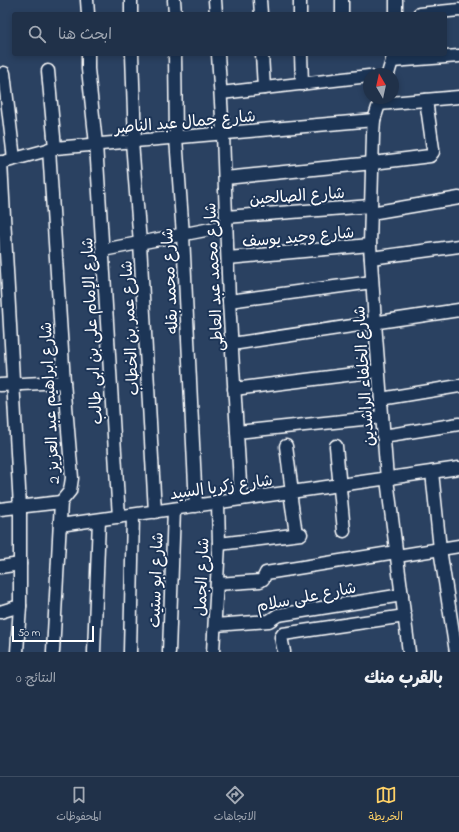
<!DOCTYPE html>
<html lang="ar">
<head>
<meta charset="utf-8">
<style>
	body { margin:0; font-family:"Indie Flower","Playpen Sans Arabic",sans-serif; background:#283950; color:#f1f3f6; direction:rtl }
	.compass { position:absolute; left:363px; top:68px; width:36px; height:36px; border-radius:50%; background:#203149; box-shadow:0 2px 6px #0003; rotate:351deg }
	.scale { position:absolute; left:12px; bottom:10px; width:82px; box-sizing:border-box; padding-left:4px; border:2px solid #fff; border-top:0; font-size:11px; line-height:14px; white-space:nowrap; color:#fff; -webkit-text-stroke:3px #1d3557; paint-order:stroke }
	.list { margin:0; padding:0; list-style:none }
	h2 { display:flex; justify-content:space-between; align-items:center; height:52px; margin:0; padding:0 16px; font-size:17px }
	h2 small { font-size:13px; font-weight:400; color:#a2a9b4 }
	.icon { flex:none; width:22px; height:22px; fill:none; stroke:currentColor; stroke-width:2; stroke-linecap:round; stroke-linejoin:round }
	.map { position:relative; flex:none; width:459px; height:652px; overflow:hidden; direction:ltr }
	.search { position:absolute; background:#203149; box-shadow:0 2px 6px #0003; left:12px; right:12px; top:12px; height:44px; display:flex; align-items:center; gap:10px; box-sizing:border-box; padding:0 14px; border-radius:4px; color:#a2a9b4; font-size:15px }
	.sheet { height:124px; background:#203149 }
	nav { display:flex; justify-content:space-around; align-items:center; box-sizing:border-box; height:56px; border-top:1px solid #3d4c61; background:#203149; font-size:11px; color:#a2a9b4 }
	nav a { display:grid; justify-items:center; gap:2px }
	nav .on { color:#ffd166 }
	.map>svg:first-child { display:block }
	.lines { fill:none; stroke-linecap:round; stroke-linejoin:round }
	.street-casing { stroke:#fff; stroke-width:15 }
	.street { stroke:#1d3557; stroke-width:12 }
	.labels { text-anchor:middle; stroke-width:4; stroke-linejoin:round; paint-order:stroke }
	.street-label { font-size:16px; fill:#fff; stroke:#1d3557 }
</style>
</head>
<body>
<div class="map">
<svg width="459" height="652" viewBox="0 0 459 652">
	<rect width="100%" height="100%" fill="#2a4161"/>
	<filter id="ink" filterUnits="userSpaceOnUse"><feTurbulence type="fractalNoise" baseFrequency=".025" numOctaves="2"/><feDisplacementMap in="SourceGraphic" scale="8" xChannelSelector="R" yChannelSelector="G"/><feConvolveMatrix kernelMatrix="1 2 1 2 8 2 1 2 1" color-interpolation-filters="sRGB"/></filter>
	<g filter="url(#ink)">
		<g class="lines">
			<g class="street-casing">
				<g id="street">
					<path d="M 87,0 L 88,14"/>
					<path d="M 131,0 L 131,14"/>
					<path d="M 174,0 L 175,14"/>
					<path d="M 215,0 L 216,14"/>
					<path d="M 260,0 L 261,14"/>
					<path d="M 300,0 L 300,14"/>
					<path d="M 342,0 L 342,14"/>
					<path d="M 396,0 L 396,14"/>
					<path d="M 419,14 L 459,10"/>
					<path d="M 88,54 L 88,69 L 96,144 L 119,517"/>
					<path d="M 132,54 L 135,142"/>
					<path d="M 175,54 L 176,138 L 183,235 L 196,506"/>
					<path d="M 218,54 L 223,134 L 229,301 L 241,499"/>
					<path d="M 262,54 L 264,88"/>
					<path d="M 301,54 L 302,84"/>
					<path d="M 392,61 L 459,56"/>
					<path d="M 48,71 L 55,148"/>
					<path d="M 4,73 L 14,159"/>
					<path d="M 388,74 L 394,54"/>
					<path d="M 221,93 L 369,76"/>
					<path d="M 381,98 L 374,120 L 373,134 L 370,245 L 375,323 L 387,479 L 409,652"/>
					<path d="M 379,104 L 459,97"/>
					<path d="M 132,142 L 140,243 L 155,512"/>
					<path d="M 49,149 L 64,382 L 72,478 L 70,491 L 61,502 L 53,652"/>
					<path d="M 1,162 L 20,507 L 20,606 L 17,652"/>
					<path d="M 0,163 L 55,148 L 374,120"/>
					<path d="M 225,178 L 373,163 L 430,156 L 433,152 L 433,149 L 426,100"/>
					<path d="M 371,213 L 459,198"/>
					<path d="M 226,217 L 371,206"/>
					<path d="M 103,250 L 226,226"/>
					<path d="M 228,258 L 370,245"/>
					<path d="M 371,258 L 459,246"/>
					<path d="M 229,301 L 372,282"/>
					<path d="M 232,344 L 459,310"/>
					<path d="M 0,385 L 64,382"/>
					<path d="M 234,389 L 378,371"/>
					<path d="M 381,399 L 459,386"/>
					<path d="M 237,432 L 382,417"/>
					<path d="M 383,436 L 459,424"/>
					<path d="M 286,446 L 292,492"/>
					<path d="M 336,446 L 344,531"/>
					<path d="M 432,472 L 440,549 L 456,652"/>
					<path d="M 290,492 L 296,534"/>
					<path d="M 0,509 L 61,502"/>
					<path d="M 60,525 L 459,468"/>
					<path d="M 219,544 L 301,534"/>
					<path d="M 397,556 L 459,546"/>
					<path d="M 0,567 L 20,564"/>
					<path d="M 217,584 L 260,581 L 263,579 L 266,573 L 396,552"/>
					<path d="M 0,612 L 20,606"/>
					<path d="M 215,625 L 269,621 L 278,615 L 402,595"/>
					<path d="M 94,652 L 99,520"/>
					<path d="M 130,652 L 133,515"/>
					<path d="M 169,652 L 174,509"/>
					<path d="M 213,652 L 219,544 L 218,503"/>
					<path d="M 284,652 L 281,637 L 283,634 L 405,616"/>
				</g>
			</g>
			<use href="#street" class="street"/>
		</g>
	</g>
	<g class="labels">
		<g class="street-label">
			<text transform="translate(185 121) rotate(-5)" y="6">شارع جمال عبد الناصر</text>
			<text transform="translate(297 195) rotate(-4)" y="6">شارع الصالحين</text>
			<text transform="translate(298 236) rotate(-5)" y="6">شارع وحيد يوسف</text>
			<text transform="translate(213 277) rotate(-93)" y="6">شارع محمد عبد العاطى</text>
			<text transform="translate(169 281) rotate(-93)" y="6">شارع محمد بقله</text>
			<text transform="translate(129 328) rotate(-93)" y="6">شارع عمر بن الخطاب</text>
			<text transform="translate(91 331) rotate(-93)" y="6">شارع الإمام على بن ابى طالب</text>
			<text transform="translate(363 376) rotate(-94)" y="6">شارع الخلفاء الراشدين</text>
			<text transform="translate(49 403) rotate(-93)" y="6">شارع ابراهيم عبد العزيز 2</text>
			<text transform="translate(221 486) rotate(-8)" y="6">شارع زكريا السيد</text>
			<text transform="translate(201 577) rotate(-88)" y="6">شارع الجمل</text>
			<text transform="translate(155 580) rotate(-88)" y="6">شارع ابو ستيت</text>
			<text transform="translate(306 596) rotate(-11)" y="6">شارع على سلام</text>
		</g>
	</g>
</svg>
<svg class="compass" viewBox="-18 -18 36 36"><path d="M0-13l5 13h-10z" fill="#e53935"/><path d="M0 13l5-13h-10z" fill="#a2a9b4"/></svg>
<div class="scale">50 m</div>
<div class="search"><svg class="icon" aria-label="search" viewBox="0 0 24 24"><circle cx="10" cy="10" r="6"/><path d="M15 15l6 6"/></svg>ابحث هنا</div>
</div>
<section class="sheet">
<h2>بالقرب منك<small>النتائج: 0</small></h2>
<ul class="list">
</ul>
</section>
<nav>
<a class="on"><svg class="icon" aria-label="map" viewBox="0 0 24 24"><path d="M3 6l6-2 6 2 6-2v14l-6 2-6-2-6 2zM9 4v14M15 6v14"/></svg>الخريطة</a>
<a><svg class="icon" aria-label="directions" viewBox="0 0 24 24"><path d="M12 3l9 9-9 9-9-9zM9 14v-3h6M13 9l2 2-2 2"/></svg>الاتجاهات</a>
<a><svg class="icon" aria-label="saved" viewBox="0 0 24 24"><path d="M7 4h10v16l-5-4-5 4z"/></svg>المحفوظات</a>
</nav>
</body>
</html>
